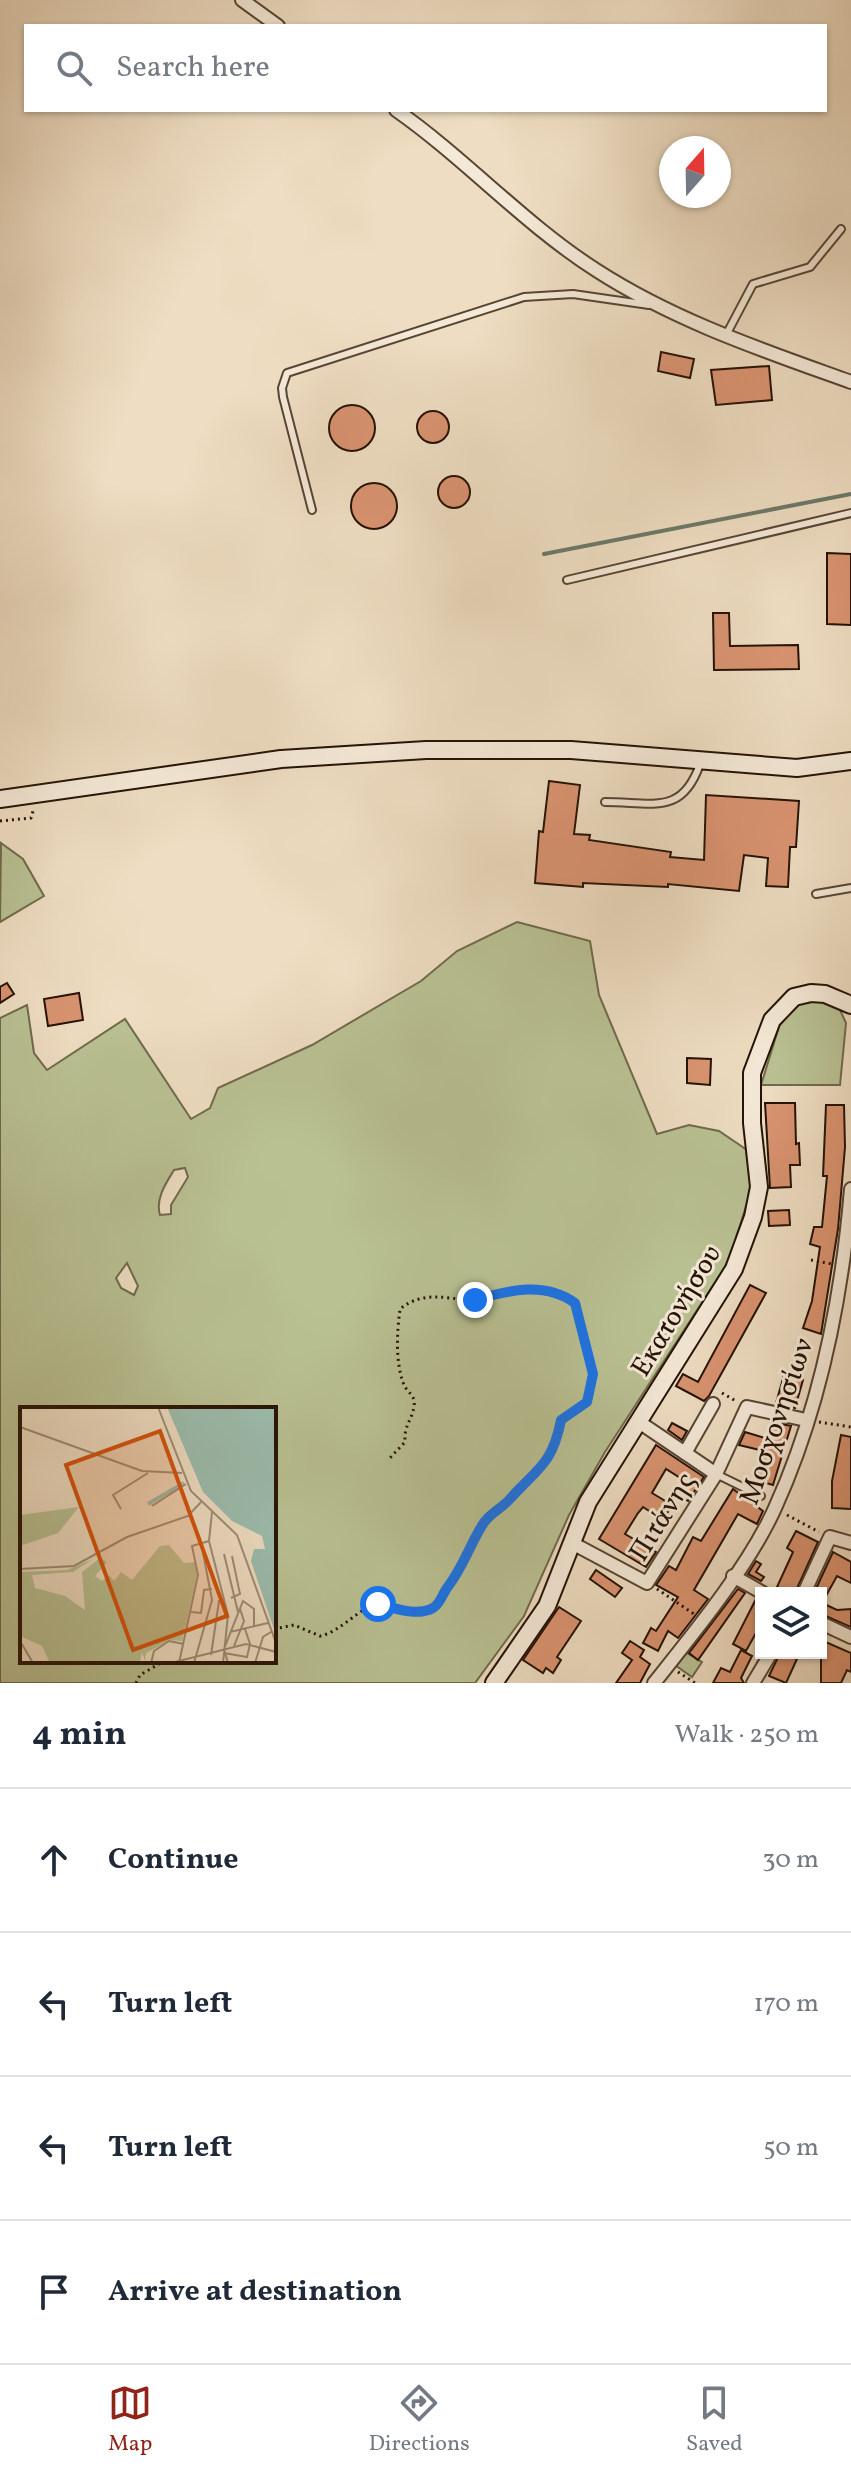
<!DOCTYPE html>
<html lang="en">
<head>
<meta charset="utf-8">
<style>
	body { margin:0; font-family:Vollkorn,serif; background:#f2f2f3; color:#1f2937 }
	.controls { position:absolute; right:24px; bottom:24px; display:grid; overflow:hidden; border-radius:0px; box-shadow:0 2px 6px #0004 }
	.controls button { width:72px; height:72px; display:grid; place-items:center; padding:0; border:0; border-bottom:2px solid #e0e1e3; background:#fff; color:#1f2937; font:40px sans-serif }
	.compass { position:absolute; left:659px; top:136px; width:72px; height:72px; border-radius:50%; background:#fff; box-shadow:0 2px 6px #0004; rotate:20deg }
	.stop { position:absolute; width:24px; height:24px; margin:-18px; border:6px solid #1a73e8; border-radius:50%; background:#fff }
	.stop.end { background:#1a73e8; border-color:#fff; box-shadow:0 2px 8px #0008 }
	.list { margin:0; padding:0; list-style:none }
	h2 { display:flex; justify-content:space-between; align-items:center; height:104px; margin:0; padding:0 32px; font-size:34px }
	h2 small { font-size:26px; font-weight:400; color:#747a83 }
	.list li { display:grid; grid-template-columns:52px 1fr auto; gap:24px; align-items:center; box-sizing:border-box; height:144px; padding:0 32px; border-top:2px solid #e0e1e3 }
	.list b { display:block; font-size:30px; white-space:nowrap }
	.list em { font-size:26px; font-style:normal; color:#747a83 }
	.icon { flex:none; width:44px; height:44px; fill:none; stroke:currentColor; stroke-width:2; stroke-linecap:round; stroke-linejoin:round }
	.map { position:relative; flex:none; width:851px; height:1683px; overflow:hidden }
	.search { position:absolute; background:#fff; box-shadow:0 2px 6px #0004; left:24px; right:24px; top:24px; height:88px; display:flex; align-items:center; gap:20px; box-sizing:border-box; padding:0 28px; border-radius:0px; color:#747a83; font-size:30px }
	.sheet { height:680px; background:#fff }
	nav { display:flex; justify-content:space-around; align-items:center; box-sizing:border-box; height:112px; border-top:2px solid #e0e1e3; background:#fff; font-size:22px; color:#747a83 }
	nav a { display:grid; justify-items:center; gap:4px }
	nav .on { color:#8f2418 }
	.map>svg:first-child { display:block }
	.green { fill:#b9c193; stroke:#6f6a4c; stroke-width:2; fill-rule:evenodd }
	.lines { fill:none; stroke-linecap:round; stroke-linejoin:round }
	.stream { stroke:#6c796a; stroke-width:4 }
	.building { fill:#d99370; stroke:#251205; stroke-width:2 }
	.lane-casing { stroke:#574534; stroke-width:10 }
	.street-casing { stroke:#574534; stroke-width:16 }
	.secondary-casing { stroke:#251205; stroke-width:20 }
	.path { stroke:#251205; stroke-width:3; stroke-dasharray:2 4; stroke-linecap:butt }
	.lane { stroke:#f4e9d7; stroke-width:6 }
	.street { stroke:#f4e9d7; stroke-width:12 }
	.secondary { stroke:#f4e9d7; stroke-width:16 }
	.route { stroke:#1a73e8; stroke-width:10 }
	.labels { text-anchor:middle; stroke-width:6; stroke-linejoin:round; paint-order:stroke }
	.street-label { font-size:28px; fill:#251205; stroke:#f4e9d7 }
	.inset-river { fill:none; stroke:#9bbdae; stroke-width:4 }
	.inset-road { fill:none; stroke:#9e8c76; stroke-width:2 }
	.view { fill:#d4520b; fill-opacity:0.15; stroke:#d4520b; stroke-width:4 }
	.inset-edge { fill:none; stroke:#251205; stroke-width:4 }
</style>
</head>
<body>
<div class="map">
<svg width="851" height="1683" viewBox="0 0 851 1683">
	<rect width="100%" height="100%" fill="#eeddc2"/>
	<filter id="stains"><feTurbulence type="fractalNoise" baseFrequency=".0025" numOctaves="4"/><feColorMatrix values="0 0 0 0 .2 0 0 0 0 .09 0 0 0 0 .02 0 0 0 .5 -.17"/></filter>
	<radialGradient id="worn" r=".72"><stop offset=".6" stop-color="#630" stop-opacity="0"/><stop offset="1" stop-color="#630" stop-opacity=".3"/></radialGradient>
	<g class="green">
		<path d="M 1,843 L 23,859 L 44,896 L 0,922 Z"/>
		<path d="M 517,922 L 590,941 L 599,995 L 657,1134 L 689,1125 L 719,1131 L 750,1152 L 751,1190 L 729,1261 L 605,1452 L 569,1515 L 524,1616 L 475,1683 L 0,1683 L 0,1018 L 27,1005 L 34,1053 L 47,1070 L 125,1019 L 191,1119 L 210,1108 L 218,1088 L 312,1045 L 421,981 L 457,951 ZM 185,1168 L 188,1177 L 171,1205 L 171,1214 L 160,1215 C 155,1199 166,1183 174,1170 ZM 127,1263 L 138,1286 L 134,1295 L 121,1288 L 116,1278 ZM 22,1409 L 274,1409 L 274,1661 L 22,1661 Z"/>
		<path d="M 802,999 L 836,1001 L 846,1023 L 840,1085 L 761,1085 L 782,1017 Z"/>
		<path d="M 685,1652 L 702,1662 L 692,1677 L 675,1665 Z"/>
	</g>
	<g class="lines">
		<path class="stream" d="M 544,554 L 851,494"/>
	</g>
	<g class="building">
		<path d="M 661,352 L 694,359 L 690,378 L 658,371 Z"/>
		<path d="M 769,366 L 772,400 L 716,405 L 711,370 Z"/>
		<circle cx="352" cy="428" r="23"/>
		<circle cx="433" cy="427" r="16"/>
		<circle cx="454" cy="492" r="16"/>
		<circle cx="374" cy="506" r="23"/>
		<path d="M 827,553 L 851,554 L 851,625 L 827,624 Z"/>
		<path d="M 713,613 L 729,613 L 730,646 L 798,645 L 799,669 L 714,670 Z"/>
		<path d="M 549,781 L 580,785 L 574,834 L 590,835 L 589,840 L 671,852 L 670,857 L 704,860 L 706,795 L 799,801 L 796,847 L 790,847 L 788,887 L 766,886 L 768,858 L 744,855 L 739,891 L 668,884 L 668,887 L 583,883 L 583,887 L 535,883 L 539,831 L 543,832 Z"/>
		<path d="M 7,983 L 14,994 L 0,1003 L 0,987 Z"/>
		<path d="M 79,993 L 83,1020 L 48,1026 L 44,999 Z"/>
		<path d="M 687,1058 L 711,1059 L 710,1085 L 687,1083 Z"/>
		<path d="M 765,1103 L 795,1103 L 796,1144 L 799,1143 L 800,1165 L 790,1165 L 791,1187 L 770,1188 Z"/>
		<path d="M 826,1105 L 844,1105 L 845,1147 L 838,1229 L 821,1334 L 803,1328 L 812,1301 L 820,1247 L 810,1244 L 814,1227 L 822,1227 L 827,1176 L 823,1176 Z"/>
		<path d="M 789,1210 L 790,1225 L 769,1226 L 768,1211 Z"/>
		<path d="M 750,1285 L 766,1293 L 709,1396 L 704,1401 L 676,1386 L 683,1374 L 698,1382 Z"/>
		<path d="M 784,1375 L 803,1380 L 795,1408 L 776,1403 Z"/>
		<path d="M 773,1422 L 791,1426 L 773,1485 L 756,1480 L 764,1451 L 739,1445 L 745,1432 L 768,1439 Z"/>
		<path d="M 672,1423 L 687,1431 L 682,1440 L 668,1430 Z"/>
		<path d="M 841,1435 L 851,1437 L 851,1509 L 832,1508 L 832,1481 Z"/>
		<path d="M 656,1445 L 704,1477 L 688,1501 L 680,1496 L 688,1483 L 666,1469 L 652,1493 L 672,1505 L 663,1520 L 643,1507 L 638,1513 L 625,1534 L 656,1552 L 646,1567 L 599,1539 Z"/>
		<path d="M 733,1489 L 763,1511 L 757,1524 L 738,1514 L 694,1590 L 708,1599 L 678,1638 L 668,1631 L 658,1651 L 643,1643 L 651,1628 L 656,1631 L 678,1597 L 656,1585 L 669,1566 L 676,1570 L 693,1537 L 701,1541 Z"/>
		<path d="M 796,1531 L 818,1542 L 795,1593 L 789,1593 L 777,1587 L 793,1552 L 787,1548 Z"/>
		<path d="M 833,1552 L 851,1562 L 851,1583 L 837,1576 L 822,1603 L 837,1610 L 851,1609 L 851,1627 L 821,1614 L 821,1593 L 814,1593 Z"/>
		<path d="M 756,1561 L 761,1564 L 756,1572 L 764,1577 L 761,1581 L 748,1574 Z"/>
		<path d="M 596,1570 L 622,1588 L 615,1597 L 590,1579 Z"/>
		<path d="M 738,1589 L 745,1593 L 698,1660 L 689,1653 Z"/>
		<path d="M 756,1599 L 761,1602 L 761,1624 L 746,1651 L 733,1644 Z"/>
		<path d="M 559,1607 L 581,1621 L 557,1657 L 561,1660 L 553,1673 L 546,1668 L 543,1673 L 523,1660 Z"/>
		<path d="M 821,1640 L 851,1653 L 851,1672 L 847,1670 L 841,1683 L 821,1683 Z"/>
		<path d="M 630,1641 L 644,1650 L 640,1657 L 650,1664 L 640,1683 L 616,1683 L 632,1660 L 622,1653 Z"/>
		<path d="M 741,1650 L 752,1656 L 741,1678 L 744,1683 L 713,1683 L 721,1668 L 730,1672 Z"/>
		<path d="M 780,1653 L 797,1659 L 786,1683 L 769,1676 Z"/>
	</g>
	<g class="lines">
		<g class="lane-casing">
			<g id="lane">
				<path d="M 725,337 L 753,284 L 810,267 L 841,229"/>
				<path d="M 312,510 L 283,397 L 282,388 L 287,373 L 524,297 L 573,294 L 649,305"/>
				<path d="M 567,580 L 851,513"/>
				<path d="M 605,802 C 653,802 682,816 700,764"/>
				<path d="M 816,894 L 851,888"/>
				<path d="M 716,1474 L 761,1496"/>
			</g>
		</g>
		<g class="street-casing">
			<g id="street">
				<path d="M 242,0 L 278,26"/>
				<path d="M 396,110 C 466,159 524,224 596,270 C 675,321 762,350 851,382"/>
				<path d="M 639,1422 L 716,1474"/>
				<path d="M 685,1453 L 713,1404"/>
				<path d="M 572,1543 L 647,1583 L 716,1474 L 747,1407 L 806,1420"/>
				<path d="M 733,1576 L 763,1593"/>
				<path d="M 804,1593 L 830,1537 L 851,1543"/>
				<path d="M 821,1623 L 851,1637"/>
				<path d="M 654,1683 C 694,1633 749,1566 775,1508 C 820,1409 842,1297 851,1189"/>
				<path d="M 753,1683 L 771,1653"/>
			</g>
		</g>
		<g class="secondary-casing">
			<g id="secondary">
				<path d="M 0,799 L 281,759 L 426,750 L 571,750 L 797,768 L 851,761"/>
				<path d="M 494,1683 L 547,1606 L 588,1502 L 734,1269 L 753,1217 L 759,1187 L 752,1123 L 752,1073 L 772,1020 L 794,997 L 811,993 L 825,994 L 851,1005"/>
			</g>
		</g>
		<g class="path">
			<path d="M 0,821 L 31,818 L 34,808"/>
			<path d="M 811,1260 L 832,1264"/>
			<path d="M 722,1393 L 736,1401"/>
			<path d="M 819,1422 L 851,1427"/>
			<path d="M 787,1515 L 819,1532"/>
			<path d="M 657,1589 L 694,1614"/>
			<path d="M 274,1629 L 294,1625 L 320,1636 C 341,1632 362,1605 378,1604 C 397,1604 414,1618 432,1608 C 440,1604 442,1595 447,1588 C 464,1567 469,1545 483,1524 C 489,1514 502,1508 509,1499 C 537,1468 551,1466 561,1420 L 587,1402 L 593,1374 L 575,1303 C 552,1287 523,1286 496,1294 C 489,1296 480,1300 472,1300 C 445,1299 424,1290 400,1309 C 397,1332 395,1362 404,1385 C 407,1392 416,1396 414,1406 C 412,1421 404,1424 405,1442 L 389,1459"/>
			<path d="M 678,1672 L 695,1683"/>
			<path d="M 136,1683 L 140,1675 L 164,1661"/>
		</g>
		<use href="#lane" class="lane"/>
		<use href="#street" class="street"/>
		<use href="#secondary" class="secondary"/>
	</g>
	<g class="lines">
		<path class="route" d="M 378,1604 C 395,1608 416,1617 433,1608 C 440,1604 442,1595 447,1588 C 464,1566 469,1546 483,1524 C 489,1514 502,1508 509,1500 C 537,1468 552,1466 561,1420 L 587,1402 L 593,1374 L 575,1303 C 545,1281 509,1290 475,1300"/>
	</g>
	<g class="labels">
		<g class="street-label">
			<text transform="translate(675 1310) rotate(-59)" y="10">Εκατονήσου</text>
			<text transform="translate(775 1421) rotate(-71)" y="10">Μοσχονησίων</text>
			<text transform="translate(661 1516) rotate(-58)" y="10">Πιτάνης</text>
		</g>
	</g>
	<g transform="translate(20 1407)">
		<rect width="256" height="256" fill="#eeddc2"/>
		<path d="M 59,100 L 38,126 L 0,139 L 0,108 ZM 149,138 L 164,156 L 175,155 L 177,168 L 162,234 L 150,233 L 126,246 L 125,254 L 122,245 L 120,256 L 30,256 L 22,239 L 0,229 L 0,165 L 47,163 L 73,152 L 53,165 L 12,168 L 15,181 L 45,189 L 65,203 L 62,165 L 80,151 L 87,155 L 75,169 L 82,174 L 89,168 L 94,174 L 101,165 L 112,173 L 140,139 Z" fill="#b9c193"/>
		<path d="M 147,0 L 256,0 L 256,228 L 231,154 L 234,142 L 245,142 L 242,129 L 212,114 L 183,85 Z" fill="#9bbdae"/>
		<path class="inset-river" d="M 128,97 L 164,76"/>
		<path class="inset-road" d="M 138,0 L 171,84 L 217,128 L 256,236M 0,20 L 122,64 L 162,66M 132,99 L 166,77M 101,102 L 93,88 L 128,66M 192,105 L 189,134 L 208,208 L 203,256M 204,147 L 218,205M 0,162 L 54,159 L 107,130 L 168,109 L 182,94M 211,191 L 220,187 L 212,149M 171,205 L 181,206 L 184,183 L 192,182M 210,225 L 248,216M 0,234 L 13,256M 214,239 L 224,214 L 220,202M 204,246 L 227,250 L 230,237 L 225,222M 191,248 L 199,194 L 204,194M 131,256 L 134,244 L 149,234 L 164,237M 151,256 L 226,237 L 256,245M 159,256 L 178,168 L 172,139 L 189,134M 174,256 L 192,193 L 181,135M 208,256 L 204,242 L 223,194 L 234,202 L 234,219M 235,256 L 243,230 L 251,225"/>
		<path class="view" d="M 140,24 L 207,209 L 113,243 L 46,58 Z"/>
		<rect width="256" height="256" class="inset-edge"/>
	</g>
	<rect width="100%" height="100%" filter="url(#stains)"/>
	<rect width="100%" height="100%" fill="url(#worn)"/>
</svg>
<div class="controls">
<button><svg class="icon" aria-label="layers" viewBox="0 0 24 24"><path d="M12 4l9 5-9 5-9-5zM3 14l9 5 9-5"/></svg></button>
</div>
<svg class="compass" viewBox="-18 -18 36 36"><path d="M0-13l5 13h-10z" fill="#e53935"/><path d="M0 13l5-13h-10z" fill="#747a83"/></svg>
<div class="stop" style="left:378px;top:1604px"></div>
<div class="stop end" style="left:475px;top:1300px"></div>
<div class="search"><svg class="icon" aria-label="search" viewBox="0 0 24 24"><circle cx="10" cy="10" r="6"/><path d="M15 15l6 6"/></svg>Search here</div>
</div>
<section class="sheet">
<h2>4 min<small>Walk · 250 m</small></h2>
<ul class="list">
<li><svg class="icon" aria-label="ahead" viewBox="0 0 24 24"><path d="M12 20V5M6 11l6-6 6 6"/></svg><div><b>Continue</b></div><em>30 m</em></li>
<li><svg class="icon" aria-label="left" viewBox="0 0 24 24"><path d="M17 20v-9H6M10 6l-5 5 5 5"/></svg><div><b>Turn left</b></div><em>170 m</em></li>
<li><svg class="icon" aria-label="left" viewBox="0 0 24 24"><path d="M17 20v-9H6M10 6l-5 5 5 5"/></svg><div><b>Turn left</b></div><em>50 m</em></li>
<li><svg class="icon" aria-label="arrive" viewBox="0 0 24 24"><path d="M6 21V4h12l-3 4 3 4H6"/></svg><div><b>Arrive at destination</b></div></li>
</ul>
</section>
<nav>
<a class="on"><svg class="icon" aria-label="map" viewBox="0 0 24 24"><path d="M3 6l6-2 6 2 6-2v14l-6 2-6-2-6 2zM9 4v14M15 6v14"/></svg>Map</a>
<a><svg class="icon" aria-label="directions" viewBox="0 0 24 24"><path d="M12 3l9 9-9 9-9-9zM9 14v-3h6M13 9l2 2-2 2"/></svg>Directions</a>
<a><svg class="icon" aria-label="saved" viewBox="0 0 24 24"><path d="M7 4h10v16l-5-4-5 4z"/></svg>Saved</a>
</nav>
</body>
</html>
